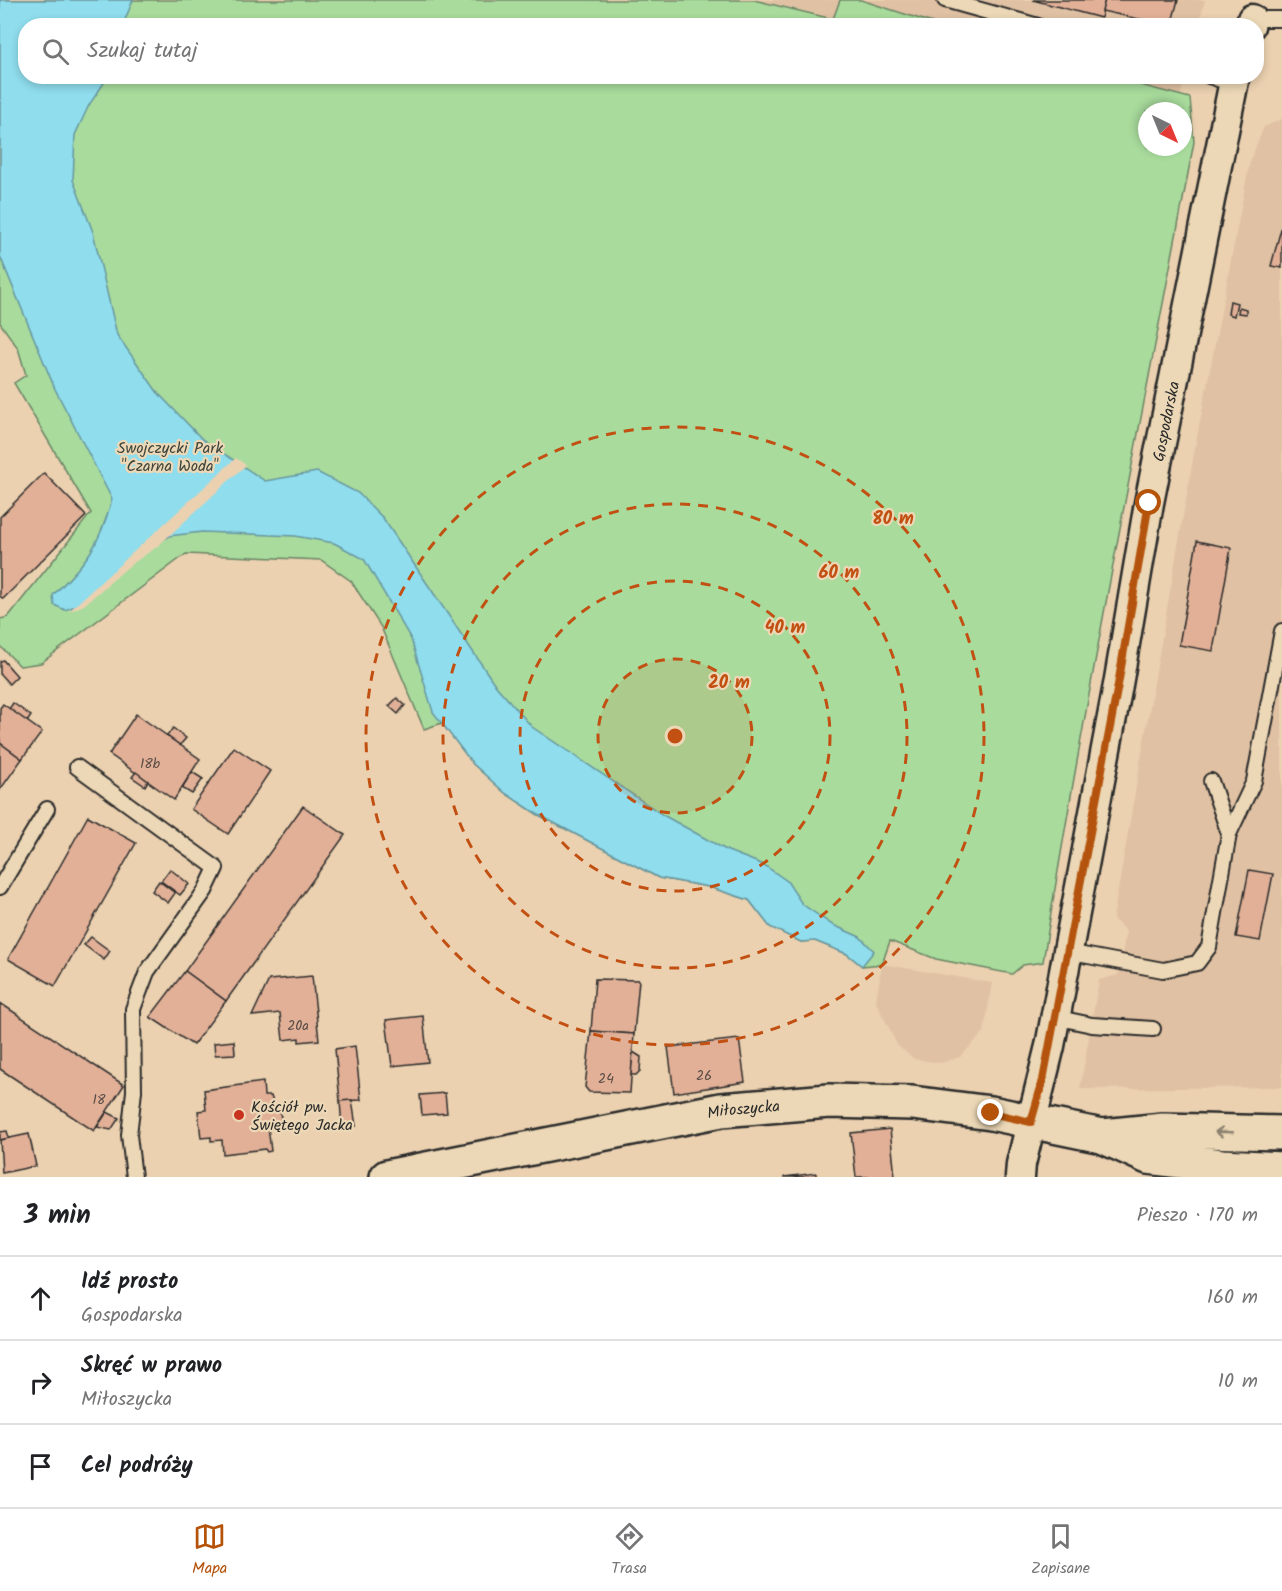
<!DOCTYPE html>
<html lang="pl">
<head>
<meta charset="utf-8">
<style>
	body { margin:0; font-family:Kalam,sans-serif; background:#f6f6f6; color:#202124 }
	.compass { position:absolute; left:1138px; top:102px; width:54px; height:54px; border-radius:50%; background:#fff; box-shadow:0 3px 9px #0003; rotate:137deg }
	.stop { position:absolute; width:18px; height:18px; margin:-14px; border:4px solid #b45309; border-radius:50%; background:#fff }
	.stop.end { background:#b45309; border-color:#fff; box-shadow:0 2px 6px #0008 }
	.list { margin:0; padding:0; list-style:none }
	h2 { display:flex; justify-content:space-between; align-items:center; height:78px; margin:0; padding:0 24px; font-size:26px }
	h2 small { font-size:20px; font-weight:400; color:#757577 }
	.list li { display:grid; grid-template-columns:39px 1fr auto; gap:18px; align-items:center; box-sizing:border-box; height:84px; padding:0 24px; border-top:2px solid #e0e0e0 }
	.list b { display:block; font-size:22px; white-space:nowrap }
	.list p { margin:0; font-size:20px; white-space:nowrap; color:#757577 }
	.list em { font-size:20px; font-style:normal; color:#757577 }
	.icon { flex:none; width:33px; height:33px; fill:none; stroke:currentColor; stroke-width:2; stroke-linecap:round; stroke-linejoin:round }
	.map { position:relative; flex:none; width:1282px; height:1177px; overflow:hidden }
	.search { position:absolute; background:#fff; box-shadow:0 3px 9px #0003; left:18px; right:18px; top:18px; height:66px; display:flex; align-items:center; gap:15px; box-sizing:border-box; padding:0 21px; border-radius:24px; color:#757577; font-size:22px }
	.sheet { height:330px; background:#fff }
	nav { display:flex; justify-content:space-around; align-items:center; box-sizing:border-box; height:84px; border-top:2px solid #e0e0e0; background:#fff; font-size:16px; color:#757577 }
	nav a { display:grid; justify-items:center; gap:3px }
	nav .on { color:#b45309 }
	.map>svg:first-child { display:block }
	.built { fill:#e0c1a3 }
	.green { fill:#a8db9c; stroke:#6a8364; stroke-width:1.5; fill-rule:evenodd }
	.water { fill:#8fdded; stroke:#67969f; stroke-width:1.5 }
	.pier { fill:#ebd1b0 }
	.building { fill:#e2b097; stroke:#2b2b2b; stroke-width:1.5 }
	.lines { fill:none; stroke-linecap:round; stroke-linejoin:round }
	.lane-casing { stroke:#2b2b2b; stroke-width:18 }
	.street-casing { stroke:#2b2b2b; stroke-width:33 }
	.secondary-casing { stroke:#2b2b2b; stroke-width:38 }
	.lane { stroke:#ecd8b6; stroke-width:14 }
	.street { stroke:#ecd8b6; stroke-width:28 }
	.secondary { stroke:#ecd8b6; stroke-width:33 }
	.oneway { stroke:#8c8270 }
	.route { stroke:#b45309; stroke-width:8 }
	.ring { fill:none; stroke:#c25012; stroke-width:3; stroke-dasharray:10 8 }
	.poi-dot { fill:#c8321e; stroke:#ecd8b6; stroke-width:2 }
	.labels { text-anchor:middle; stroke-width:4.5; stroke-linejoin:round; paint-order:stroke }
	.number-label { font-size:14px; fill:#594c46 }
	.street-label { font-size:16px; fill:#2b2b2b; stroke:#ecd8b6 }
	.park-label { font-size:16px; fill:#3e453c; stroke:#ecd8b6 }
	.poi-label { font-size:16px; fill:#2b2b2b; stroke:#ecd8b6; text-anchor:start }
	.centre { fill:#c25012; stroke:#ecd8b6; stroke-width:3 }
	.ring-label { font-size:18px; text-anchor:middle; font-weight:bold; fill:#c25012; stroke:#ecd8b6; stroke-width:4.5; stroke-linejoin:round; paint-order:stroke }
</style>
</head>
<body>
<div class="map">
<svg width="1282" height="1177" viewBox="0 0 1282 1177">
	<rect width="100%" height="100%" fill="#ebd1b0"/>
	<filter id="ink" filterUnits="userSpaceOnUse"><feTurbulence type="fractalNoise" baseFrequency=".0167" numOctaves="2"/><feDisplacementMap in="SourceGraphic" scale="12" xChannelSelector="R" yChannelSelector="G"/><feConvolveMatrix kernelMatrix="1 2 1 2 8 2 1 2 1" color-interpolation-filters="sRGB"/></filter>
	<g filter="url(#ink)">
		<g class="built">
			<path d="M 758,0 L 1205,0 L 1198,26 L 866,25 Z"/>
			<path d="M 990,77 L 1185,77 L 1177,111 L 1147,111 Z"/>
			<path d="M 1282,119 L 1282,1087 L 1080,1089 L 1099,980 L 1118,975 L 1121,962 L 1126,931 L 1113,919 L 1195,448 L 1250,161 L 1264,127 Z"/>
			<path d="M 882,964 L 992,983 L 984,1032 L 960,1057 L 941,1063 L 914,1059 L 898,1046 L 876,1002 Z"/>
		</g>
		<path class="green" d="M 0,0 L 754,0 L 833,19 L 840,0 L 861,0 L 939,25 L 26,26 L 26,76 L 1106,76 L 1190,98 L 1194,142 C 1142,415 1087,688 1043,962 L 1023,965 L 1012,974 L 936,959 L 890,941 L 882,964 L 862,966 L 847,954 L 815,941 L 801,942 L 770,927 L 749,900 L 709,887 L 659,878 L 537,814 L 505,793 L 473,764 L 442,723 L 424,729 L 381,627 L 351,581 L 321,560 L 186,554 L 41,663 L 20,666 L 0,646 L 0,619 L 8,617 L 91,513 L 14,383 L 26,375 L 18,348 L 0,323 ZM 1147,111 L 1183,111 L 1183,147 L 1147,147 Z"/>
		<path class="water" d="M 0,0 L 133,0 L 123,25 L 26,26 L 26,76 L 108,77 L 89,105 L 75,135 L 73,180 L 93,232 L 117,335 L 158,393 L 202,439 L 265,481 L 317,472 L 358,493 L 383,518 L 496,686 L 532,727 L 663,815 L 728,851 L 764,865 L 787,881 L 802,904 L 831,924 L 860,937 L 874,951 L 862,966 L 847,954 L 815,941 L 801,942 L 770,927 L 749,900 L 709,887 L 659,878 L 537,814 L 505,793 L 473,764 L 433,712 L 411,639 L 364,559 L 334,543 L 295,536 L 202,532 L 169,536 L 127,563 L 83,603 L 65,610 L 54,605 L 53,595 C 87,561 99,547 112,499 L 55,389 L 0,256 Z"/>
		<path class="pier" d="M 236,458 L 246,465 L 158,546 L 129,566 L 84,605 L 68,612 Z"/>
		<g class="building">
			<path d="M 1033,0 L 1105,0 L 1101,18 Z"/>
			<path d="M 1105,0 L 1178,0 L 1171,26 L 1102,11 Z"/>
			<path d="M 1282,225 L 1282,268 L 1271,266 Z"/>
			<path d="M 1230,301 L 1237,303 L 1234,316 L 1228,314 Z"/>
			<path d="M 1239,307 L 1246,309 L 1246,314 L 1238,313 Z"/>
			<path d="M 44,473 L 86,516 L 3,599 L 0,596 L 0,517 Z"/>
			<path d="M 1197,541 L 1231,548 L 1213,651 L 1179,645 Z"/>
			<path d="M 3,660 L 17,676 L 9,684 L 0,674 L 0,662 Z"/>
			<path d="M 397,698 L 405,705 L 398,714 L 389,706 Z"/>
			<path d="M 13,703 L 31,716 L 27,722 L 9,709 Z"/>
			<path d="M 3,704 L 42,732 L 22,759 L 0,743 L 0,708 Z"/>
			<path d="M 136,714 L 200,759 L 174,800 L 109,754 Z"/>
			<path d="M 173,728 L 186,738 L 180,745 L 167,736 Z"/>
			<path d="M 0,743 L 22,759 L 0,790 Z"/>
			<path d="M 234,747 L 270,771 L 228,834 L 191,809 Z"/>
			<path d="M 136,772 L 148,781 L 145,786 L 132,777 Z"/>
			<path d="M 192,772 L 203,779 L 192,794 L 182,788 Z"/>
			<path d="M 303,806 L 345,835 L 226,1001 L 185,971 Z"/>
			<path d="M 88,816 L 136,843 L 55,986 L 8,959 Z"/>
			<path d="M 170,869 L 189,884 L 180,895 L 161,881 Z"/>
			<path d="M 1249,870 L 1273,874 L 1260,941 L 1236,937 Z"/>
			<path d="M 159,881 L 175,893 L 168,903 L 152,891 Z"/>
			<path d="M 91,937 L 110,951 L 104,960 L 84,945 Z"/>
			<path d="M 185,971 L 226,1001 L 193,1045 L 150,1017 Z"/>
			<path d="M 312,976 L 319,1040 L 299,1042 L 299,1038 L 283,1040 L 280,1013 L 252,1016 L 269,980 Z"/>
			<path d="M 595,979 L 639,980 L 634,1034 L 591,1031 Z"/>
			<path d="M 0,1003 L 124,1085 L 94,1131 L 0,1069 Z"/>
			<path d="M 423,1016 L 428,1062 L 392,1066 L 386,1020 Z"/>
			<path d="M 591,1031 L 634,1034 L 630,1093 L 589,1092 L 585,1087 Z"/>
			<path d="M 739,1039 L 745,1082 L 674,1093 L 668,1047 Z"/>
			<path d="M 234,1041 L 235,1054 L 215,1055 L 214,1043 Z"/>
			<path d="M 355,1046 L 361,1100 L 340,1101 L 335,1049 Z"/>
			<path d="M 633,1052 L 641,1057 L 640,1071 L 636,1075 L 631,1075 Z"/>
			<path d="M 263,1082 L 264,1096 L 271,1096 L 275,1108 L 279,1107 L 282,1123 L 268,1127 L 271,1151 L 267,1152 L 265,1149 L 223,1154 L 222,1140 L 211,1141 L 211,1137 L 201,1138 L 198,1111 L 206,1110 L 204,1090 Z"/>
			<path d="M 445,1093 L 447,1113 L 422,1115 L 420,1095 Z"/>
			<path d="M 352,1100 L 356,1126 L 342,1128 L 340,1101 Z"/>
			<path d="M 107,1112 L 119,1118 L 111,1130 L 97,1127 Z"/>
			<path d="M 890,1129 L 895,1177 L 856,1177 L 851,1133 Z"/>
			<path d="M 7,1131 L 9,1138 L 0,1140 L 0,1132 Z"/>
			<path d="M 29,1134 L 36,1166 L 2,1173 L 0,1140 Z"/>
			<path d="M 816,1173 L 816,1177 L 784,1177 Z"/>
		</g>
		<g class="lines">
			<g class="lane-casing">
				<g id="lane">
					<path d="M 945,0 L 1038,26"/>
					<path d="M 1252,19 L 1282,19"/>
					<path d="M 1209,76 L 1233,84"/>
					<path d="M 77,767 L 216,868 L 205,891 L 147,972 L 133,1009 L 134,1091 L 129,1135 L 134,1177"/>
					<path d="M 1229,834 L 1254,781 L 1282,631"/>
					<path d="M 0,887 L 47,809"/>
					<path d="M 1067,952 L 1163,970 L 1197,963 L 1209,947 L 1229,834 L 1211,781"/>
					<path d="M 1054,1017 L 1092,1025 L 1153,1029"/>
				</g>
			</g>
			<g class="street-casing">
				<g id="street">
					<path d="M 1250,26 L 1252,19"/>
					<path id="s1" d="M 1020,1177 L 1021,1164 L 1050,1046 L 1118,685 L 1149,503 L 1235,76"/>
				</g>
			</g>
			<g class="secondary-casing">
				<g id="secondary">
					<path d="M 1103,1136 L 1163,1130 L 1282,1133"/>
					<path id="s2" d="M 387,1177 L 721,1110 L 829,1101 L 912,1103 L 991,1113 L 1102,1136 L 1148,1157 L 1222,1166 L 1282,1169"/>
				</g>
			</g>
			<use href="#lane" class="lane"/>
			<use href="#street" class="street"/>
			<use href="#secondary" class="secondary"/>
		</g>
		<defs><path id="oneway-shaft" d="M-6 0H5M1.5-3L5.5 0L1.5 3" fill="none" stroke-width="1.6" stroke-linecap="round" stroke-linejoin="round" transform="scale(1.5)"/></defs>
		<use class="oneway" href="#oneway-shaft" transform="translate(1224 1132) rotate(-178)"/>
	</g>
	<g class="lines" filter="url(#ink)">
		<path class="route" d="M 991,1113 L 1031,1122 L 1043,1080 L 1118,685 L 1149,503"/>
	</g>
	<circle cx="675" cy="736" r="77" fill="#c25012" fill-opacity=".12"/>
	<g class="ring">
		<circle cx="675" cy="736" r="77"/>
		<circle cx="675" cy="736" r="155"/>
		<circle cx="675" cy="736" r="232"/>
		<circle cx="675" cy="736" r="309"/>
	</g>
	<circle class="poi-dot" cx="239" cy="1115" r="6"/>
	<g class="labels">
		<g class="number-label">
			<text x="150" y="768">18b</text>
			<text x="298" y="1030">20a</text>
			<text x="704" y="1080">26</text>
			<text x="606" y="1083">24</text>
			<text x="99" y="1104">18</text>
		</g>
		<g class="street-label">
			<text dy="6" stroke="none"><textPath href="#s1" startOffset="770">Gospodarska</textPath></text>
			<text dy="6" stroke="none"><textPath href="#s2" startOffset="363">Miłoszycka</textPath></text>
		</g>
		<g class="park-label">
			<text x="170" y="453">Swojczycki Park<tspan x="170" dy="18">"Czarna Woda"</tspan></text>
		</g>
		<g class="poi-label">
			<text x="251" y="1112">Kościół pw.<tspan x="251" dy="18">Świętego Jacka</tspan></text>
		</g>
	</g>
	<circle cx="675" cy="736" r="9" class="centre"/>
	<g class="ring-label">
		<text x="893" y="524">80 m</text>
		<text x="839" y="578">60 m</text>
		<text x="785" y="633">40 m</text>
		<text x="729" y="688">20 m</text>
	</g>
</svg>
<svg class="compass" viewBox="-18 -18 36 36"><path d="M0-13l5 13h-10z" fill="#e53935"/><path d="M0 13l5-13h-10z" fill="#757577"/></svg>
<div class="stop" style="left:1149px;top:503px"></div>
<div class="stop end" style="left:991px;top:1113px"></div>
<div class="search"><svg class="icon" aria-label="search" viewBox="0 0 24 24"><circle cx="10" cy="10" r="6"/><path d="M15 15l6 6"/></svg>Szukaj tutaj</div>
</div>
<section class="sheet">
<h2>3 min<small>Pieszo · 170 m</small></h2>
<ul class="list">
<li><svg class="icon" aria-label="ahead" viewBox="0 0 24 24"><path d="M12 20V5M6 11l6-6 6 6"/></svg><div><b>Idź prosto</b><p>Gospodarska</p></div><em>160 m</em></li>
<li><svg class="icon" aria-label="right" viewBox="0 0 24 24"><path d="M7 20v-9h11M14 6l5 5-5 5"/></svg><div><b>Skręć w prawo</b><p>Miłoszycka</p></div><em>10 m</em></li>
<li><svg class="icon" aria-label="arrive" viewBox="0 0 24 24"><path d="M6 21V4h12l-3 4 3 4H6"/></svg><div><b>Cel podróży</b></div></li>
</ul>
</section>
<nav>
<a class="on"><svg class="icon" aria-label="map" viewBox="0 0 24 24"><path d="M3 6l6-2 6 2 6-2v14l-6 2-6-2-6 2zM9 4v14M15 6v14"/></svg>Mapa</a>
<a><svg class="icon" aria-label="directions" viewBox="0 0 24 24"><path d="M12 3l9 9-9 9-9-9zM9 14v-3h6M13 9l2 2-2 2"/></svg>Trasa</a>
<a><svg class="icon" aria-label="saved" viewBox="0 0 24 24"><path d="M7 4h10v16l-5-4-5 4z"/></svg>Zapisane</a>
</nav>
</body>
</html>
